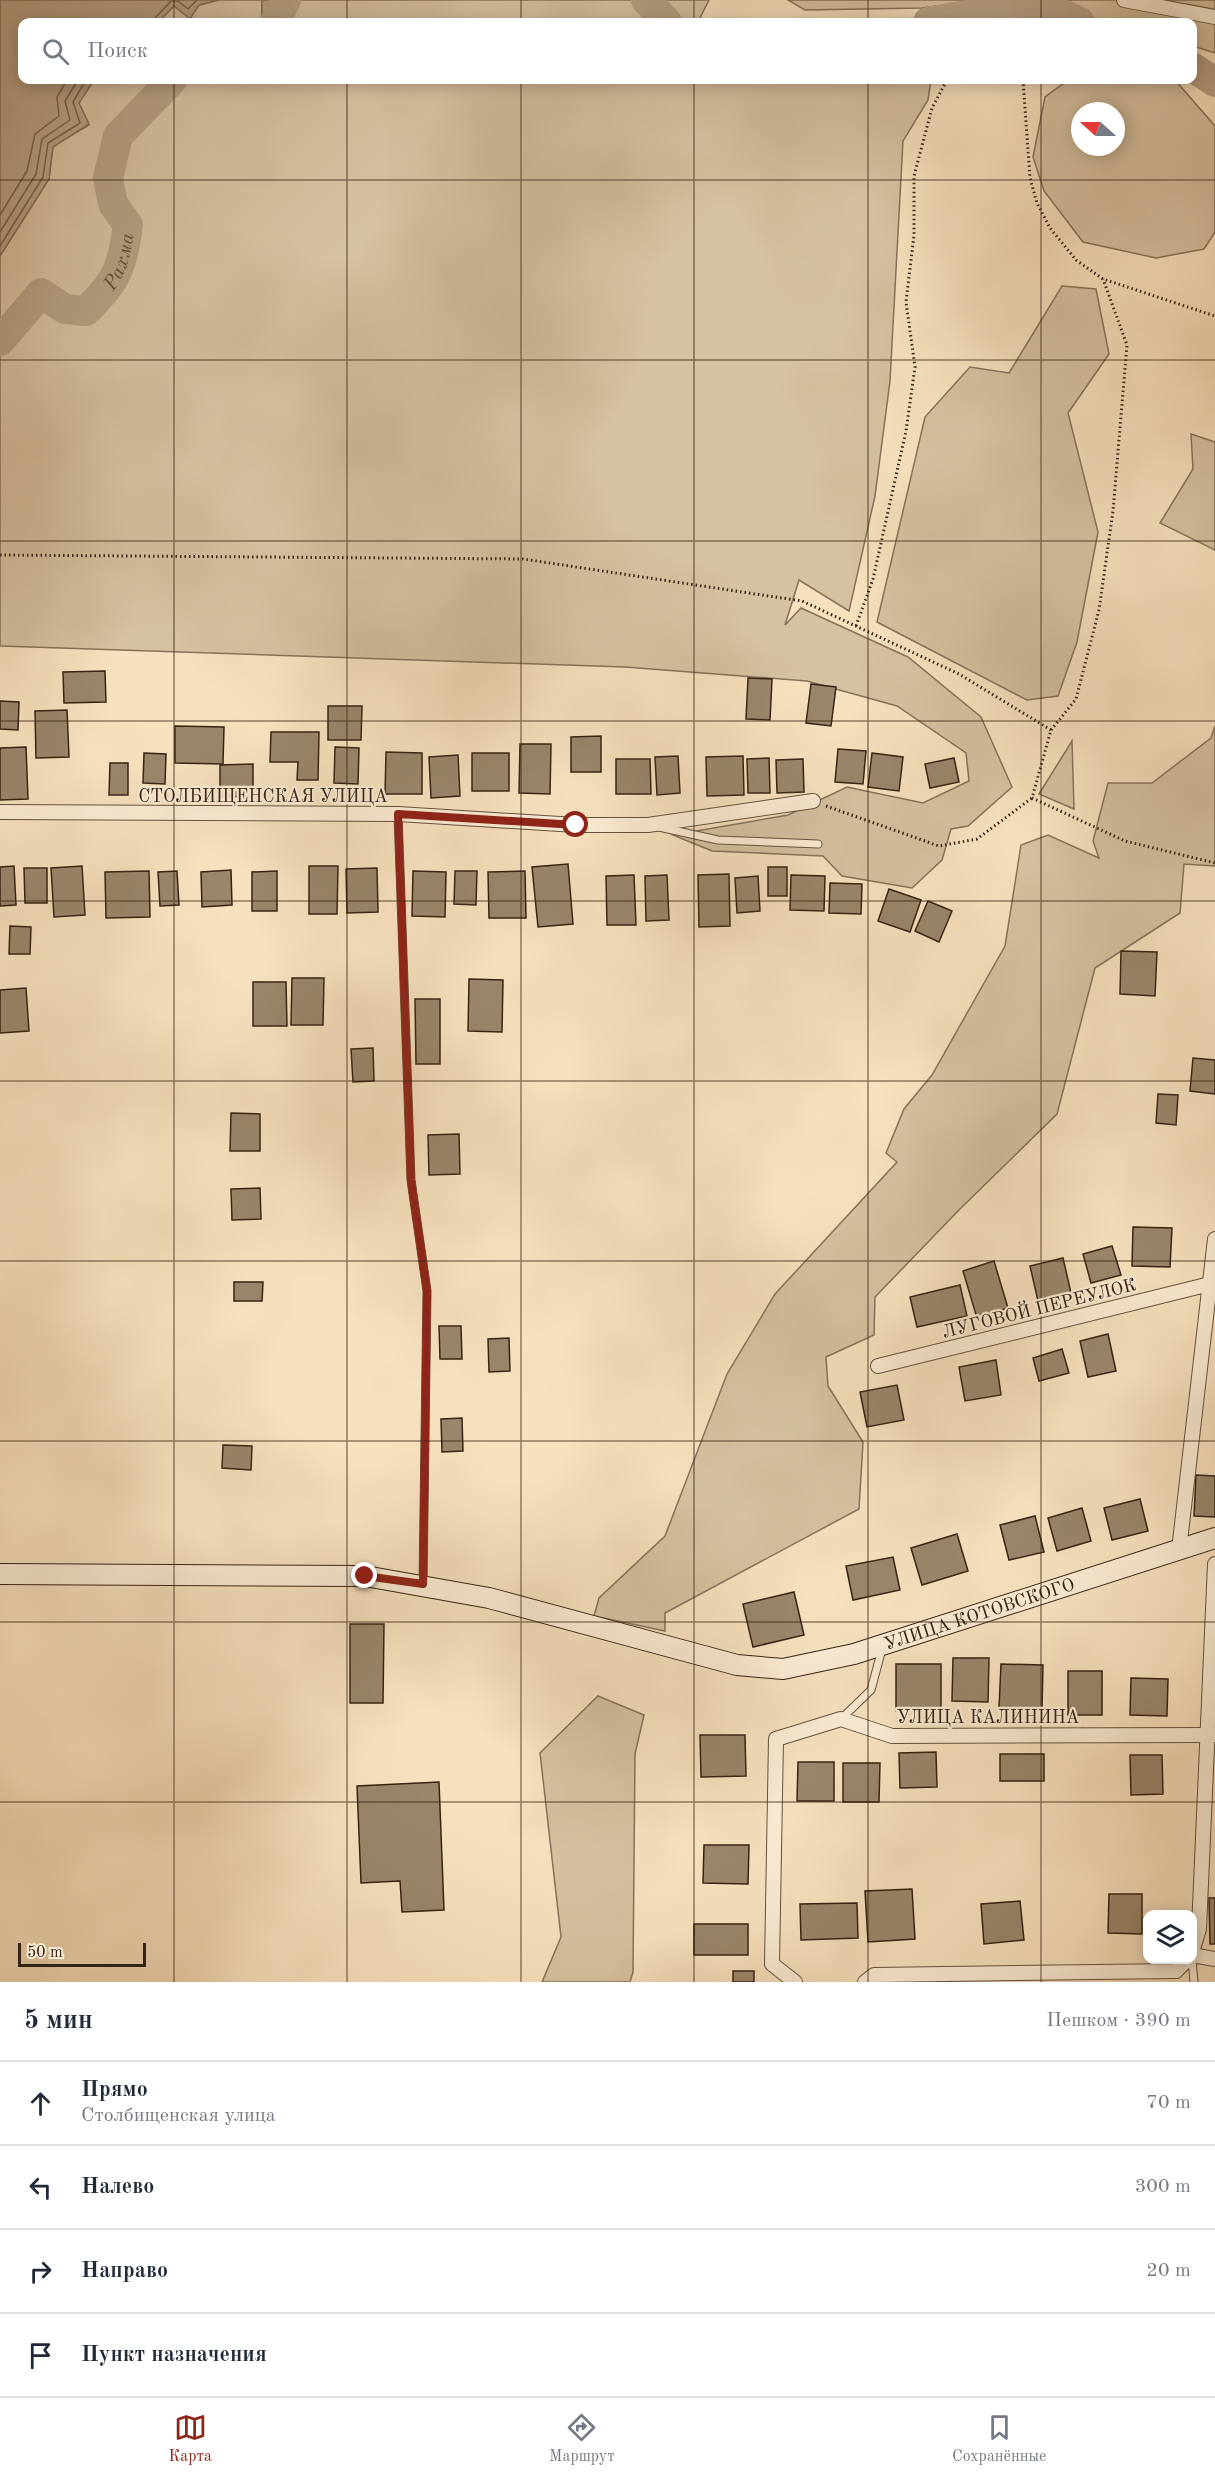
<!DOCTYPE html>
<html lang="ru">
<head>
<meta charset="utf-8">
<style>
	body { margin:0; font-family:"Old Standard TT",serif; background:#f2f2f3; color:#1f2937 }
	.controls { position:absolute; right:18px; bottom:18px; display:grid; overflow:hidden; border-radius:12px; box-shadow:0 3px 15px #0003 }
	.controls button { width:54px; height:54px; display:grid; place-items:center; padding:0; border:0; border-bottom:2px solid #e0e1e3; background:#fff; color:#1f2937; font:30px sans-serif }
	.compass { position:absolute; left:1071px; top:102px; width:54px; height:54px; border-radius:50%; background:#fff; box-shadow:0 3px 15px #0003; rotate:291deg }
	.scale { position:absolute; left:18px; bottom:15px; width:128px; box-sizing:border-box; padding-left:6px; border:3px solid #362313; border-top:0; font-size:16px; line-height:21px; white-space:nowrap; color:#362313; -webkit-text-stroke:4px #faecd4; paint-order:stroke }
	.stop { position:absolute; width:18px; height:18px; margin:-14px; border:4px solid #8f2418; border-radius:50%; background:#fff }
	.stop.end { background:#8f2418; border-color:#fff; box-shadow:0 2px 6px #0008 }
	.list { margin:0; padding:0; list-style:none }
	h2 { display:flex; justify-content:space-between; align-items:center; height:78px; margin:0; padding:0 24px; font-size:26px }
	h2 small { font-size:20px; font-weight:400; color:#747a83 }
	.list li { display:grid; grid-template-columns:39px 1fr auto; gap:18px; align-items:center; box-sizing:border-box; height:84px; padding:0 24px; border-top:2px solid #e0e1e3 }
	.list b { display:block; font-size:22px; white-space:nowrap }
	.list p { margin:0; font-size:20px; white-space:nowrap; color:#747a83 }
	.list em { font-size:20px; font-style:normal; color:#747a83 }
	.icon { flex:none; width:33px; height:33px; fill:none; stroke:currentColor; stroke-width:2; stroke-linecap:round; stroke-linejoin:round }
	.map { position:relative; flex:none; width:1215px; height:1982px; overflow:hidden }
	.search { position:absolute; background:#fff; box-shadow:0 3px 15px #0003; left:18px; right:18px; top:18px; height:66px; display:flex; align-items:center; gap:15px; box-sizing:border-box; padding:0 21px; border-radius:12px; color:#747a83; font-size:22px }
	.sheet { height:414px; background:#fff }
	nav { display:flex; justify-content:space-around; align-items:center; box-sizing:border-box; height:84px; border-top:2px solid #e0e1e3; background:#fff; font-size:16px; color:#747a83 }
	nav a { display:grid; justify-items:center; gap:3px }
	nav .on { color:#8f2418 }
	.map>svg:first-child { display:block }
	.green { fill:#d6c1a0; stroke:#86725a; stroke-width:1.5; fill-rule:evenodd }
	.water { fill:#b5a083; stroke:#826e56; stroke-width:1.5 }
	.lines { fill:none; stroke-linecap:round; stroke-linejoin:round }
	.shore { stroke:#76624b; stroke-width:1.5 }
	.river { stroke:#b5a083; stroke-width:30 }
	.building { fill:#9a866b; stroke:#362313; stroke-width:1.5 }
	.lane-casing { stroke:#66523e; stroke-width:9 }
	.street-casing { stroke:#66523e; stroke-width:16 }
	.secondary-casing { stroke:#362313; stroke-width:22 }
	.path { stroke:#362313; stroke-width:3; stroke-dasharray:1.5 3; stroke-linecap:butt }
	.lane { stroke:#faecd4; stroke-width:7 }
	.street { stroke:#faecd4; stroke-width:14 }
	.secondary { stroke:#faecd4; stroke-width:20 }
	.route { stroke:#8f2418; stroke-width:8 }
	.grid { fill:none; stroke:#362313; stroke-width:1.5; stroke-opacity:0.55 }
	.labels { text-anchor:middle; stroke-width:4.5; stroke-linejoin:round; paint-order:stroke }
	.street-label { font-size:18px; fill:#362313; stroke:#faecd4 }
	.water-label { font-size:20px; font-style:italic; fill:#624f3a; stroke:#faecd4 }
</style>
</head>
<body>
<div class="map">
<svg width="1215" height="1982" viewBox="0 0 1215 1982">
	<rect width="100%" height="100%" fill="#f7e1bd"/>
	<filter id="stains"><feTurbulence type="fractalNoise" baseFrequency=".00333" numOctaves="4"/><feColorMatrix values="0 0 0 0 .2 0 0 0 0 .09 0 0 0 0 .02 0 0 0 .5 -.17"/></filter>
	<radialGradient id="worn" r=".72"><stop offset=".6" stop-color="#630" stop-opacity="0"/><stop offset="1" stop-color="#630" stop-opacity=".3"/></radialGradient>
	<g class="green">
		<path d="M 219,0 L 262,0 L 262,22 L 158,22 L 174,6 L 199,5 Z"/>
		<path d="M 288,0 L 709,0 L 698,22 L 264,22 Z"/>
		<path d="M 788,0 L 984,0 L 922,8 L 805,10 Z"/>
		<path d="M 1045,0 L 1215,0 L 1215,53 L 1193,46 L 1192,22 L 1115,22 L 1085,19 Z"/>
		<path d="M 94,80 L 931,80 L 928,100 L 903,141 L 890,381 L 875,496 L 849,611 L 799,580 L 785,625 L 801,608 L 908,657 L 981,717 L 1012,787 L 968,826 L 951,829 L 942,860 L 912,888 L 842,876 L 823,856 L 712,851 L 673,835 L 788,815 L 847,787 L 923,803 L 969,781 L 966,753 L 897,706 L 807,681 L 625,667 L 0,646 L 0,256 L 49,179 L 53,146 L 89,125 L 78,103 Z"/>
		<path d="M 1068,80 L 1175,80 L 1215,126 L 1215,232 L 1204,249 L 1156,258 L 1083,242 L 1044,191 L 1033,157 L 1045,97 ZM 1080,111 L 1116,111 L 1116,147 L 1080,147 Z"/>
		<path d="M 1062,286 L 1096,289 L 1109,354 L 1068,413 L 1098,532 L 1077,642 L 1058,696 L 1027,700 L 877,622 L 925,417 L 970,367 L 1009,373 Z"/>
		<path d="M 1191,434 L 1215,442 L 1215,550 L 1160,523 L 1193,469 Z"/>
		<path d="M 1215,726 L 1215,866 L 1184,864 L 1180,913 L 1095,968 L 1057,1114 L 959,1210 L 875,1297 L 874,1335 L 826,1357 L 828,1386 L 863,1442 L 859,1509 L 665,1613 L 665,1631 L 594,1616 L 599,1598 L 665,1536 L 727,1374 L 775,1294 L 897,1162 L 886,1153 L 904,1109 L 932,1075 L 1005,946 L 1021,845 L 1048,835 L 1099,858 L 1093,841 L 1108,783 L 1152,783 L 1211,738 Z"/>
		<path d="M 1072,741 L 1074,809 L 1039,794 Z"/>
		<path d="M 598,1696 L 644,1715 L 635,1754 L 633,1972 L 630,1982 L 542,1982 L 561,1937 L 540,1753 Z"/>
	</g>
	<g class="water">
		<path d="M 0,0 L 219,0 L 199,5 L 190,19 L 174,6 L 158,22 L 22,22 L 22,80 L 94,80 L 79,103 L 89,124 L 53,147 L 49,179 L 0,256 Z"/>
		<path d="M 262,0 L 288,0 L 262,22 Z"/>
	</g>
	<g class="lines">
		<g class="shore">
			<path d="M 154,22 L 156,17 L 171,1 L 178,1 L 188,9 L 197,0"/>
			<path d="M 0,215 L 27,171 L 35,134 L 59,116 L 57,97 L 67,80"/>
			<path d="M 0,232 L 36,174 L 42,139 L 70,120 L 65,101 L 78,80"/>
			<path d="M 0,246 L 43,177 L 48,143 L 80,123 L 73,102 L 86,80"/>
		</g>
		<g class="river">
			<path d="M 646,0 L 667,22"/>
			<path d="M 275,22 L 286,0"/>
			<path d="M 928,22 L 1015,6 L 1047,7 L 1080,22"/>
			<path d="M 1192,67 L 1215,82"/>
			<path id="s1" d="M 0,341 L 41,293 L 65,309 L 86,311 C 118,280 122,267 128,225 L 113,204 L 108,178 L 118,136 L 172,80"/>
		</g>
	</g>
	<g class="building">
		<path d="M 105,671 L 106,702 L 64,703 L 63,672 Z"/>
		<path d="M 748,678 L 772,679 L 770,720 L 746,719 Z"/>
		<path d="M 811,684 L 836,687 L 831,726 L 806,723 Z"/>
		<path d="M 0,701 L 19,702 L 18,730 L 0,729 Z"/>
		<path d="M 328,706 L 362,706 L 361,740 L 328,740 Z"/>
		<path d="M 67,710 L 69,757 L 36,758 L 35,711 Z"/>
		<path d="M 175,726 L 224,727 L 223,764 L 175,763 Z"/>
		<path d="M 271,732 L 319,732 L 318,780 L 297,780 L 298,762 L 270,762 Z"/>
		<path d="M 601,736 L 601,772 L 571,772 L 571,737 Z"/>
		<path d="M 520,744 L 551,744 L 550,794 L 519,793 Z"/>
		<path d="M 26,747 L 28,799 L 0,800 L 0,748 Z"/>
		<path d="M 335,747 L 359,748 L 358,784 L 334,783 Z"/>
		<path d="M 838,749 L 866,751 L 863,784 L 835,782 Z"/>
		<path d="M 386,752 L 422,753 L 422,794 L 385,794 Z"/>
		<path d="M 144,753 L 166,754 L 165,784 L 143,783 Z"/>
		<rect x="472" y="753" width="37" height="38"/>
		<path d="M 872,753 L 903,757 L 899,791 L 868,787 Z"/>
		<path d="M 458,755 L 460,796 L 431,798 L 429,757 Z"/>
		<path d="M 678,756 L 680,793 L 657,795 L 655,757 Z"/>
		<path d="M 743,756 L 744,795 L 707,796 L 706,757 Z"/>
		<path d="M 769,758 L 770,793 L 748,793 L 747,759 Z"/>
		<path d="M 954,758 L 959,782 L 930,788 L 925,764 Z"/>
		<path d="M 616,759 L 650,759 L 651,794 L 616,794 Z"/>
		<path d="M 803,759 L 804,792 L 777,793 L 776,760 Z"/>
		<path d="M 110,763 L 128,763 L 128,795 L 109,795 Z"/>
		<path d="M 253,764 L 253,796 L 220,797 L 220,765 Z"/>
		<path d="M 568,864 L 573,924 L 538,927 L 532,867 Z"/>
		<path d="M 14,866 L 16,905 L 0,906 L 0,867 Z"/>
		<path d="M 82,866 L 85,915 L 54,917 L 51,868 Z"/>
		<path d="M 309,866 L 338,866 L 337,914 L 309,914 Z"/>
		<rect x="768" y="867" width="19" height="29"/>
		<path d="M 24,868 L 47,868 L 47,903 L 25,903 Z"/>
		<path d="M 377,868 L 378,912 L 347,913 L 346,869 Z"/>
		<path d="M 231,870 L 232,905 L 202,907 L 201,872 Z"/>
		<path d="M 149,871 L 150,917 L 106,918 L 105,872 Z"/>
		<path d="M 177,871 L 179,905 L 160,906 L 158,872 Z"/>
		<path d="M 277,871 L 277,911 L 252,911 L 252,872 Z"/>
		<path d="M 413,871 L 446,872 L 445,917 L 412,916 Z"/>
		<path d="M 455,871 L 477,871 L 476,905 L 454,904 Z"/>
		<path d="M 525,871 L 526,918 L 489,918 L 488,872 Z"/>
		<path d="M 729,874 L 730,926 L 699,927 L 698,875 Z"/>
		<path d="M 634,875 L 636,925 L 607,925 L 606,876 Z"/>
		<path d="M 667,875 L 669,920 L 646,921 L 645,876 Z"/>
		<path d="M 791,875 L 825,876 L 824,911 L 790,910 Z"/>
		<path d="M 758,876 L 760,911 L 737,913 L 735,878 Z"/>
		<path d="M 830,883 L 862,884 L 861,914 L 829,913 Z"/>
		<path d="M 889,889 L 921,900 L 910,932 L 878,921 Z"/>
		<path d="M 928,901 L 952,911 L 939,942 L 915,931 Z"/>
		<path d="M 10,926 L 31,927 L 30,954 L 9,954 Z"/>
		<path d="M 1121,951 L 1157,952 L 1155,996 L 1120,994 Z"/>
		<path d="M 292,978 L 324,978 L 323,1025 L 291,1025 Z"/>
		<path d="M 469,979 L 503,980 L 502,1032 L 468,1031 Z"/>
		<path d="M 253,982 L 286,982 L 287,1026 L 253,1026 Z"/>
		<path d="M 26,988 L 29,1031 L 0,1033 L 0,990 Z"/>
		<path d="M 415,999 L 440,999 L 440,1064 L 416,1064 Z"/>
		<path d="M 373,1048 L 374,1081 L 353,1082 L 351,1049 Z"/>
		<path d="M 1193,1058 L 1215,1060 L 1215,1094 L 1190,1091 Z"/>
		<path d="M 1158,1094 L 1178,1095 L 1176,1125 L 1156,1123 Z"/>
		<path d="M 231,1113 L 260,1114 L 260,1151 L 230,1151 Z"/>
		<path d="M 459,1134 L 460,1174 L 429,1175 L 428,1135 Z"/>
		<path d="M 260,1188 L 261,1219 L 232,1220 L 231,1189 Z"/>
		<path d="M 1133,1227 L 1172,1228 L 1170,1267 L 1132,1266 Z"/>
		<path d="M 1112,1246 L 1121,1275 L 1091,1283 L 1083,1254 Z"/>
		<path d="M 1063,1258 L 1071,1293 L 1038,1301 L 1030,1266 Z"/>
		<path d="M 994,1261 L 1008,1308 L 977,1318 L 963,1271 Z"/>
		<path d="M 234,1282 L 263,1282 L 262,1301 L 234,1301 Z"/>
		<path d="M 960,1285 L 967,1316 L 917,1327 L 910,1297 Z"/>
		<path d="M 439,1326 L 461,1326 L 462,1359 L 440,1359 Z"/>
		<path d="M 1108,1334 L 1116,1371 L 1088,1377 L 1080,1341 Z"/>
		<path d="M 509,1338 L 510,1371 L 489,1372 L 488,1339 Z"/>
		<path d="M 1062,1349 L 1069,1373 L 1039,1381 L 1033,1358 Z"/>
		<path d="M 996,1360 L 1001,1395 L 965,1401 L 959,1367 Z"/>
		<path d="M 897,1385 L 904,1420 L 867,1427 L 860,1392 Z"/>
		<path d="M 462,1418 L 463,1451 L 442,1452 L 441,1419 Z"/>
		<path d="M 223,1445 L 252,1446 L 251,1470 L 222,1468 Z"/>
		<path d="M 1196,1475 L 1215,1476 L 1215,1517 L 1194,1516 Z"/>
		<path d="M 1140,1499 L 1148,1531 L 1112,1540 L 1104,1508 Z"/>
		<path d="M 1082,1508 L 1091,1541 L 1057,1551 L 1048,1518 Z"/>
		<path d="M 1035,1516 L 1044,1552 L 1009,1560 L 1000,1525 Z"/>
		<path d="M 957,1534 L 968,1571 L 922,1585 L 911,1548 Z"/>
		<path d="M 893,1557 L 900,1590 L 853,1600 L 846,1566 Z"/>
		<path d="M 794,1592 L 804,1635 L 753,1647 L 743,1604 Z"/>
		<path d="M 350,1624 L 384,1624 L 383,1703 L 350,1703 Z"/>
		<path d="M 953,1658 L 989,1658 L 988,1702 L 952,1701 Z"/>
		<path d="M 896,1664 L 941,1664 L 941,1710 L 896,1711 Z"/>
		<path d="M 1001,1664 L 1043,1665 L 1042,1710 L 999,1708 Z"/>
		<rect x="1068" y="1671" width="34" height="44"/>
		<path d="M 1131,1678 L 1168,1679 L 1167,1716 L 1130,1715 Z"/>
		<path d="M 700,1735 L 745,1735 L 746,1776 L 701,1777 Z"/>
		<path d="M 936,1752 L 937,1787 L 900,1788 L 899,1753 Z"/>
		<rect x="1000" y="1754" width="44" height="27"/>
		<path d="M 1130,1755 L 1162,1755 L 1163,1794 L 1131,1795 Z"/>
		<path d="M 798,1762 L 834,1762 L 834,1801 L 797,1801 Z"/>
		<path d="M 843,1763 L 880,1763 L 879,1802 L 843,1802 Z"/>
		<path d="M 439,1782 L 444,1910 L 402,1912 L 400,1881 L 361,1883 L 357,1786 Z"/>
		<path d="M 704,1845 L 749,1845 L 748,1884 L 703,1883 Z"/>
		<path d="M 912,1889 L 915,1939 L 868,1942 L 865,1891 Z"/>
		<path d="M 1109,1894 L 1142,1894 L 1142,1934 L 1108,1933 Z"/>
		<path d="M 1209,1898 L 1215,1898 L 1215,1944 L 1210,1944 Z"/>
		<path d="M 1020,1901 L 1024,1940 L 984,1944 L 981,1904 Z"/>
		<path d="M 857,1903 L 858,1938 L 801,1940 L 800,1904 Z"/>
		<rect x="694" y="1924" width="54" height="31"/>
		<rect x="733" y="1971" width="21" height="11"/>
	</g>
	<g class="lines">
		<g class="lane-casing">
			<g id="lane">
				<path d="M 398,814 L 411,1180 L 427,1291 L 423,1585"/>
				<path d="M 659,827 L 718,840 L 818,844"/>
				<path d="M 841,1719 L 871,1690 L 882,1649"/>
				<path d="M 1192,1960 L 1194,1982"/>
			</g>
		</g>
		<g class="street-casing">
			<g id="street">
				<path d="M 1124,0 L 1215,17"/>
				<path d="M 0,812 L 398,814 L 576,825 L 648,825 L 813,801"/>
				<path d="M 878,1366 L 1210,1284"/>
				<path d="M 1179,1550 L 1215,1239"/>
				<path d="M 1192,1952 L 1199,1929 L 1215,1564"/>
				<path d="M 1192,1955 L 1215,1959"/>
				<path d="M 795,1982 L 772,1964 L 776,1739 L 841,1719 L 892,1736 L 1215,1735"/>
				<path d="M 865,1982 L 874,1975 L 1176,1971 L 1187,1960"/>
			</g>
		</g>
		<g class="secondary-casing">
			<g id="secondary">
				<path id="s2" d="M 0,1574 L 365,1576 L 489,1598 L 737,1665 L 783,1669 L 854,1654 L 1215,1538"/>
			</g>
		</g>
		<g class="path">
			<path d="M 1023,80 L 1030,178 L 1037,203 L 1050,228 L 1076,260 L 1103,279 L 1215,316"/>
			<path d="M 0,555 L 523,559 L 802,601 L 959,674 L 1051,730 L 1032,798 L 1125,841 L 1215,863"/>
			<path d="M 856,626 L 873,579 L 906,431 L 915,367 L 906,302 L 914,235 L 914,176 L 932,108 L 947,80"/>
			<path d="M 1051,730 L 1076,699 L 1099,610 L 1113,511 L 1127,345 L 1103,279"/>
			<path d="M 826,806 L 939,846 L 977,839 L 1032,798"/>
		</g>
		<use href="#lane" class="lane"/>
		<use href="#street" class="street"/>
		<use href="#secondary" class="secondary"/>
	</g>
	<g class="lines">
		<path class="route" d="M 365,1576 L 423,1584 L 427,1291 L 411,1180 L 398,814 L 576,825"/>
	</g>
	<path class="grid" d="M 174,0 L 174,22M 347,0 L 347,22M 521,0 L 521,22M 694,0 L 694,22M 868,0 L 868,22M 1041,0 L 1041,22M 174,80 L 174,1982M 347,80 L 347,1982M 521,80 L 521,1982M 694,80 L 694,1982M 868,80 L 868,1982M 1041,80 L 1041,1982M 0,180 L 1215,180M 0,360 L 1215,360M 0,541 L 1215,541M 0,721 L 1215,721M 0,901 L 1215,901M 0,1081 L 1215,1081M 0,1261 L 1215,1261M 0,1441 L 1215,1441M 0,1622 L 1215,1622M 0,1802 L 1215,1802"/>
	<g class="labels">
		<g class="street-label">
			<text x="263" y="802">СТОЛБИЩЕНСКАЯ УЛИЦА</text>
			<text transform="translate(1039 1308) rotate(-14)" y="6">ЛУГОВОЙ ПЕРЕУЛОК</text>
			<text dy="6" stroke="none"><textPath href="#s2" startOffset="998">УЛИЦА КОТОВСКОГО</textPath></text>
			<text x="988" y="1723">УЛИЦА КАЛИНИНА</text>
		</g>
		<g class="water-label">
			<text dy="7" stroke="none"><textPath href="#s1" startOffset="174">Рахма</textPath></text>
		</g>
	</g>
	<rect width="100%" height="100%" filter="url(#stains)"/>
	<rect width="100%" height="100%" fill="url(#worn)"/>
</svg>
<div class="controls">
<button><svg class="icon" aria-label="layers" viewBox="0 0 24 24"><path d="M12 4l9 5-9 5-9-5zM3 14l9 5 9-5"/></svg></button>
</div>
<svg class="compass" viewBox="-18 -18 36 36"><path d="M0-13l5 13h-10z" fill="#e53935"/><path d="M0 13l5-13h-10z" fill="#747a83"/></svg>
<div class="scale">50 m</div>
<div class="stop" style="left:576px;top:825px"></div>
<div class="stop end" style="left:365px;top:1576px"></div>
<div class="search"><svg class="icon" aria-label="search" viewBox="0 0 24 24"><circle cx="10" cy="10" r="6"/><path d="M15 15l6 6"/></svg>Поиск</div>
</div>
<section class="sheet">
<h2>5 мин<small>Пешком · 390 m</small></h2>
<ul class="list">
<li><svg class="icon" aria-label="ahead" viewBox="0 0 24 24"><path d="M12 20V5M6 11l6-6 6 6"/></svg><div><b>Прямо</b><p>Столбищенская улица</p></div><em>70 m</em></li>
<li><svg class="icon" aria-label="left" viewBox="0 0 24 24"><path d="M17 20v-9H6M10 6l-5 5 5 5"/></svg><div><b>Налево</b></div><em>300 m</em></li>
<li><svg class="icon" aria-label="right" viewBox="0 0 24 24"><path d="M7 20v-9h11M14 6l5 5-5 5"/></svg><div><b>Направо</b></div><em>20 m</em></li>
<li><svg class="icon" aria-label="arrive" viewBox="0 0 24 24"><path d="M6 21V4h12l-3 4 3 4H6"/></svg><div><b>Пункт назначения</b></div></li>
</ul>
</section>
<nav>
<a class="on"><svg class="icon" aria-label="map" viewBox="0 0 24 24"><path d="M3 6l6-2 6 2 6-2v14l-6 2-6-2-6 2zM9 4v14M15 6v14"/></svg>Карта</a>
<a><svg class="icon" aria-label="directions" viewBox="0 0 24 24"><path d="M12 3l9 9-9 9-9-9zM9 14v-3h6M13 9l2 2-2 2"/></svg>Маршрут</a>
<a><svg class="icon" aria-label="saved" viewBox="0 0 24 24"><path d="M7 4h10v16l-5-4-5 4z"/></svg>Сохранённые</a>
</nav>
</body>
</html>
